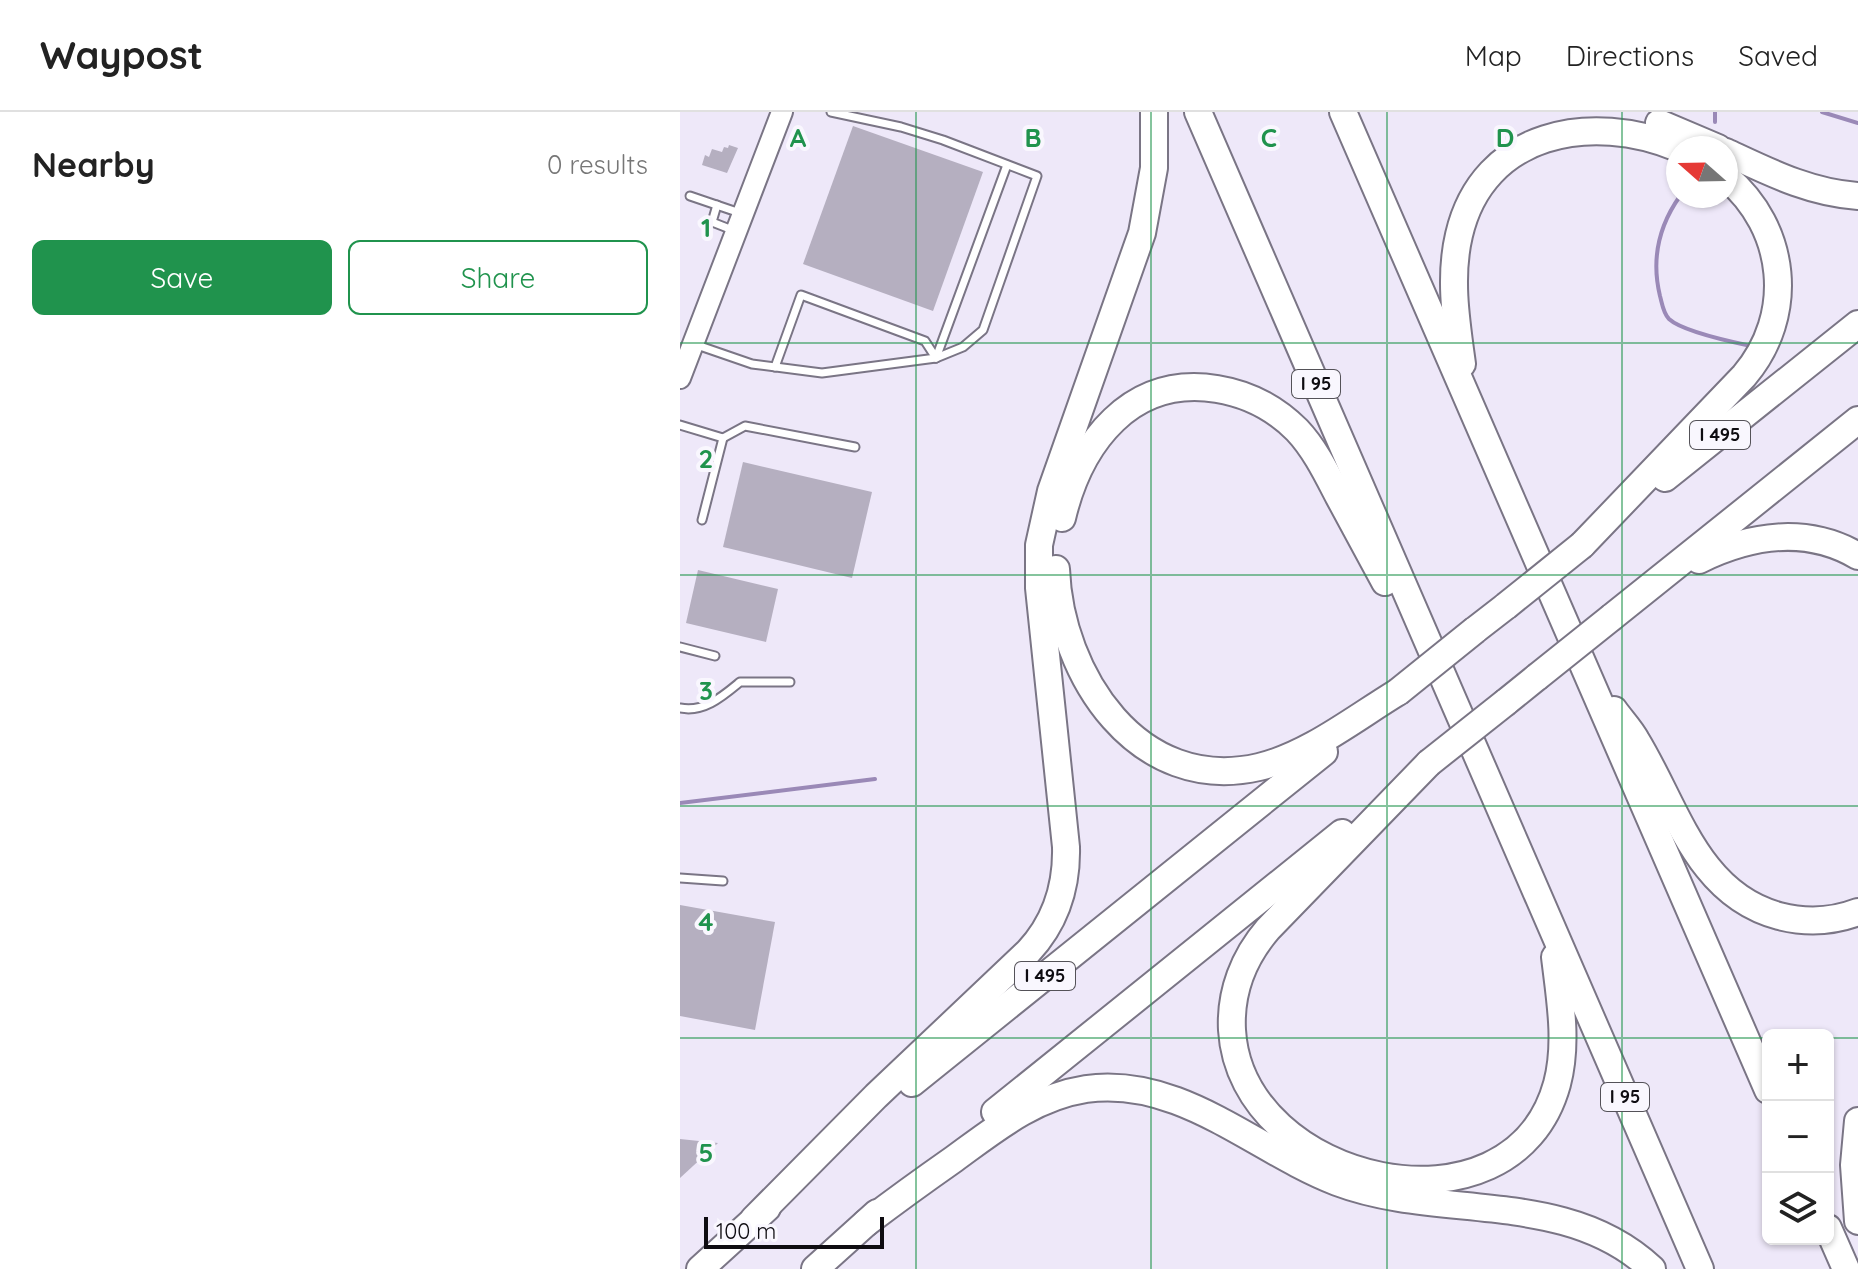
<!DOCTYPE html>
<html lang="en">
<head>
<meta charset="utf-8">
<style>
	body { margin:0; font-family:Quicksand,sans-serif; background:#f6f6f6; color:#222 }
	.controls { position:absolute; right:24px; bottom:24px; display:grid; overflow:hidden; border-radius:12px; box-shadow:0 2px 6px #0004 }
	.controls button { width:72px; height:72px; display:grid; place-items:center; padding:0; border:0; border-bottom:2px solid #e0e0e0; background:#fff; color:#222; font:40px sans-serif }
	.compass { position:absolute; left:986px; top:24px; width:72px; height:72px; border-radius:50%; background:#fff; box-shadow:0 2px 6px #0004; rotate:290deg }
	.scale { position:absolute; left:24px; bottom:20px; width:180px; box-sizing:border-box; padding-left:8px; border:4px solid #0e0c11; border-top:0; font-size:22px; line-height:28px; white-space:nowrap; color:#0e0c11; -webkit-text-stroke:6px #f9f7fe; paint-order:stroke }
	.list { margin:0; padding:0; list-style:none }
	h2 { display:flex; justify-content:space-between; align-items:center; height:104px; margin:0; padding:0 32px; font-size:34px }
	h2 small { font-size:26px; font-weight:400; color:#767676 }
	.actions { display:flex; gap:16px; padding:24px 32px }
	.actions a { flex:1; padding:18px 0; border:2px solid #20934d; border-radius:12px; text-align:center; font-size:28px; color:#20934d }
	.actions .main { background:#20934d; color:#fff }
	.icon { flex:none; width:44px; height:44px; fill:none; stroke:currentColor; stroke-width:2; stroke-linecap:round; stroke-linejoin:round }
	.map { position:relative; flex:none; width:1178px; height:1157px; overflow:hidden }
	header { display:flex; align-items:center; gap:48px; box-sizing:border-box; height:112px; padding:0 40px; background:#fff; border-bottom:2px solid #e0e0e0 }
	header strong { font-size:38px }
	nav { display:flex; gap:44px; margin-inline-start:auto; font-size:28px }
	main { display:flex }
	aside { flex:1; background:#fff }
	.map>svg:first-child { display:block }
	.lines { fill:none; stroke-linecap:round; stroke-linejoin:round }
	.stream { stroke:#9a89b7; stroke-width:4 }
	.building { fill:#b5afc0 }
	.lane-casing { stroke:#7a7585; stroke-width:11 }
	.secondary-casing { stroke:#7a7585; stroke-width:24 }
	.highway-casing { stroke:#7a7585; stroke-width:30 }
	.lane { stroke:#fff; stroke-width:7 }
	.secondary { stroke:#fff; stroke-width:20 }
	.highway { stroke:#fff; stroke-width:26 }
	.highway-bridge-casing { stroke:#7a7585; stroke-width:30; stroke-linecap:butt }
	.highway-bridge { stroke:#fff; stroke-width:26 }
	.grid { fill:none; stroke:#20934d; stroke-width:2; stroke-opacity:0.55 }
	.labels { text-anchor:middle; stroke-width:8; stroke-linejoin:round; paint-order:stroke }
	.shield { fill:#f9f7fe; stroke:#545258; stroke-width:2 }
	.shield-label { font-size:18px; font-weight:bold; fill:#0e0c11 }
	.grid-label { font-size:26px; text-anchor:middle; font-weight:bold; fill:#20934d; stroke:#f9f7fe; stroke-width:8; stroke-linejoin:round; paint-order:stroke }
</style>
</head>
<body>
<header>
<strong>Waypost</strong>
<nav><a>Map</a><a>Directions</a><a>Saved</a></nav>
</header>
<main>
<aside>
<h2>Nearby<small>0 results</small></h2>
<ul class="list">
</ul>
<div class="actions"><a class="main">Save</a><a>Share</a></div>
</aside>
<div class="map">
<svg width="1178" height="1157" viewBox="0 0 1178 1157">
	<rect width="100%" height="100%" fill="#eee8f9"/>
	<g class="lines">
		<g class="stream">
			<path d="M 1142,0 L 1178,11"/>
			<path d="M 1035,10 L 1035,0"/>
			<path d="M 1000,84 C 978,115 971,147 980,184 C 982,191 983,201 989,207 C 1002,219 1052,230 1071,234"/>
			<path d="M 0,691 L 195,667"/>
		</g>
	</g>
	<g class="building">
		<path d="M 173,14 L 303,60 L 253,199 L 123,152 Z"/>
		<path d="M 49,33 L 58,36 L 47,61 L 22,53 L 25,43 L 29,45 L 32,37 L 42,40 L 44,35 L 48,36 Z"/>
		<path d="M 63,350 L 192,380 L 172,466 L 43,435 Z"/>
		<path d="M 18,458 L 98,477 L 86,530 L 6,511 Z"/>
		<path d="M 0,793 L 95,810 L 75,918 L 0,904 Z"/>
		<path d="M 0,1027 L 38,1031 L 0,1066 Z"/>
	</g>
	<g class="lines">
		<g class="lane-casing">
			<g id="lane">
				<path d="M 10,84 L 60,101"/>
				<path d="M 37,93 L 32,110 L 55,119"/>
				<path d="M 14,232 L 72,252 L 142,261 L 256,246 L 283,235 L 303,218 L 357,64 L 263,28 L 221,15 L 151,0"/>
				<path d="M 256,246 L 327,53"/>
				<path d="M 95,255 L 121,183 L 245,229 L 256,246"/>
				<path d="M 0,313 L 43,326 L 65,314 L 175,335"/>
				<path d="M 22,408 L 43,326"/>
				<path d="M 0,535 L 35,544"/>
				<path d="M 0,596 C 24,601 43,584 60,570 L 110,570"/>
				<path d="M 0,766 L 43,769"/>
			</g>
		</g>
		<g class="secondary-casing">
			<path id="secondary" d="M 0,266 L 102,0"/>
		</g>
		<g class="highway-casing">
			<g id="highway">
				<path d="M 518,0 L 1020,1157"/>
				<path d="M 663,0 L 1088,978"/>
				<path d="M 979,11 L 1038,36"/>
				<path d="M 1046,40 C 1089,60 1130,81 1178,84"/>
				<path d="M 782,252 C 776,209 769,165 779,123 C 803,19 912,0 998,36"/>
				<path d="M 985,366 L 1178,212"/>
				<path d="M 382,406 C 400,330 451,263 537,277 C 568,282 595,296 617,318 C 635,337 647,362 659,385 C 674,413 690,442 705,470"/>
				<path d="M 902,433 L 1064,264 C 1116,203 1107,116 1046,65"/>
				<path d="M 1019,448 C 1070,423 1127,414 1178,444"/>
				<path d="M 376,457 C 380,563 458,683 579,655 C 629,643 675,606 718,580"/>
				<path d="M 932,505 L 1178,308"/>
				<path d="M 795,518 L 826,494"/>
				<path d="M 826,590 L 857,565"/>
				<path d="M 934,598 C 941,608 950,617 956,628 C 996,693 1016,782 1099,804 C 1126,811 1152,810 1178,800"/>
				<path d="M 749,651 L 588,817 C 564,845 550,880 552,918 C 561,1072 832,1135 877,972 C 888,931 880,887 875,845"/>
				<path d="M 232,971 L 644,640"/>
				<path d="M 315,1000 L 662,721"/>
				<path d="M 1178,1009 L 1174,1053 L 1178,1109"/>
				<path d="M 74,1107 L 196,984 L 348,840 C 375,811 387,775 386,735 L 359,476 L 359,433 L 371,379 L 462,121 L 474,56 L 474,0"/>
				<path d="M 186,1111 C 215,1089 244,1068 274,1047 C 315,1017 354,985 406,977 C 501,964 574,1038 657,1070 C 760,1109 886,1076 972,1157"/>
				<path d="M 1148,1116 L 1166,1157"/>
				<path d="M 20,1157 L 87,1096"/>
				<path d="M 135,1157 L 197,1101"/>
			</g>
		</g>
		<use href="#lane" class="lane"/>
		<use href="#secondary" class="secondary"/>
		<use href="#highway" class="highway"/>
		<g class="highway-bridge-casing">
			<g id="highway-bridge">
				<path d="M 826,494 L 902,433"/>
				<path d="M 857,565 L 932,505"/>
				<path d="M 718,580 L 795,518"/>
				<path d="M 749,651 L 826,590"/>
			</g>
		</g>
		<use href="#highway-bridge" class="highway-bridge"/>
	</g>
	<path class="grid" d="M 236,0 L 236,1157M 471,0 L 471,1157M 707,0 L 707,1157M 942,0 L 942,1157M 0,231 L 1178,231M 0,463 L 1178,463M 0,694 L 1178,694M 0,926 L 1088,926M 1148,926 L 1178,926"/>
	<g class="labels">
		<g class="shield">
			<rect x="612" y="258" width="48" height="28" rx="6"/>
			<rect x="1010" y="309" width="60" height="28" rx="6"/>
			<rect x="335" y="850" width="60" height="28" rx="6"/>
			<rect x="921" y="971" width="48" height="28" rx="6"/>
		</g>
		<g class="shield-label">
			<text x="636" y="278">I 95</text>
			<text x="1040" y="329">I 495</text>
			<text x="365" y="870">I 495</text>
			<text x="945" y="991">I 95</text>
		</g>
	</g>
	<g class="grid-label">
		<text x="118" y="35">A</text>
		<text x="353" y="35">B</text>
		<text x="589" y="35">C</text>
		<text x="825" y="35">D</text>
		<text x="26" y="125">1</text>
		<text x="26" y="356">2</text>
		<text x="26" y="588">3</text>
		<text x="26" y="819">4</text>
		<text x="26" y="1050">5</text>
	</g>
</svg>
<div class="controls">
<button>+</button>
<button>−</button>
<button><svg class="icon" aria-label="layers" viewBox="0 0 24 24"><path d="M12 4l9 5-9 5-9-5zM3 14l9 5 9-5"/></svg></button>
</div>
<svg class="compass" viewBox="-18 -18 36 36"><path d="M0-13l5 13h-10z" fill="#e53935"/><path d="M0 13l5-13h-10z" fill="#767676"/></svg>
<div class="scale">100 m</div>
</div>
</main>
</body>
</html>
